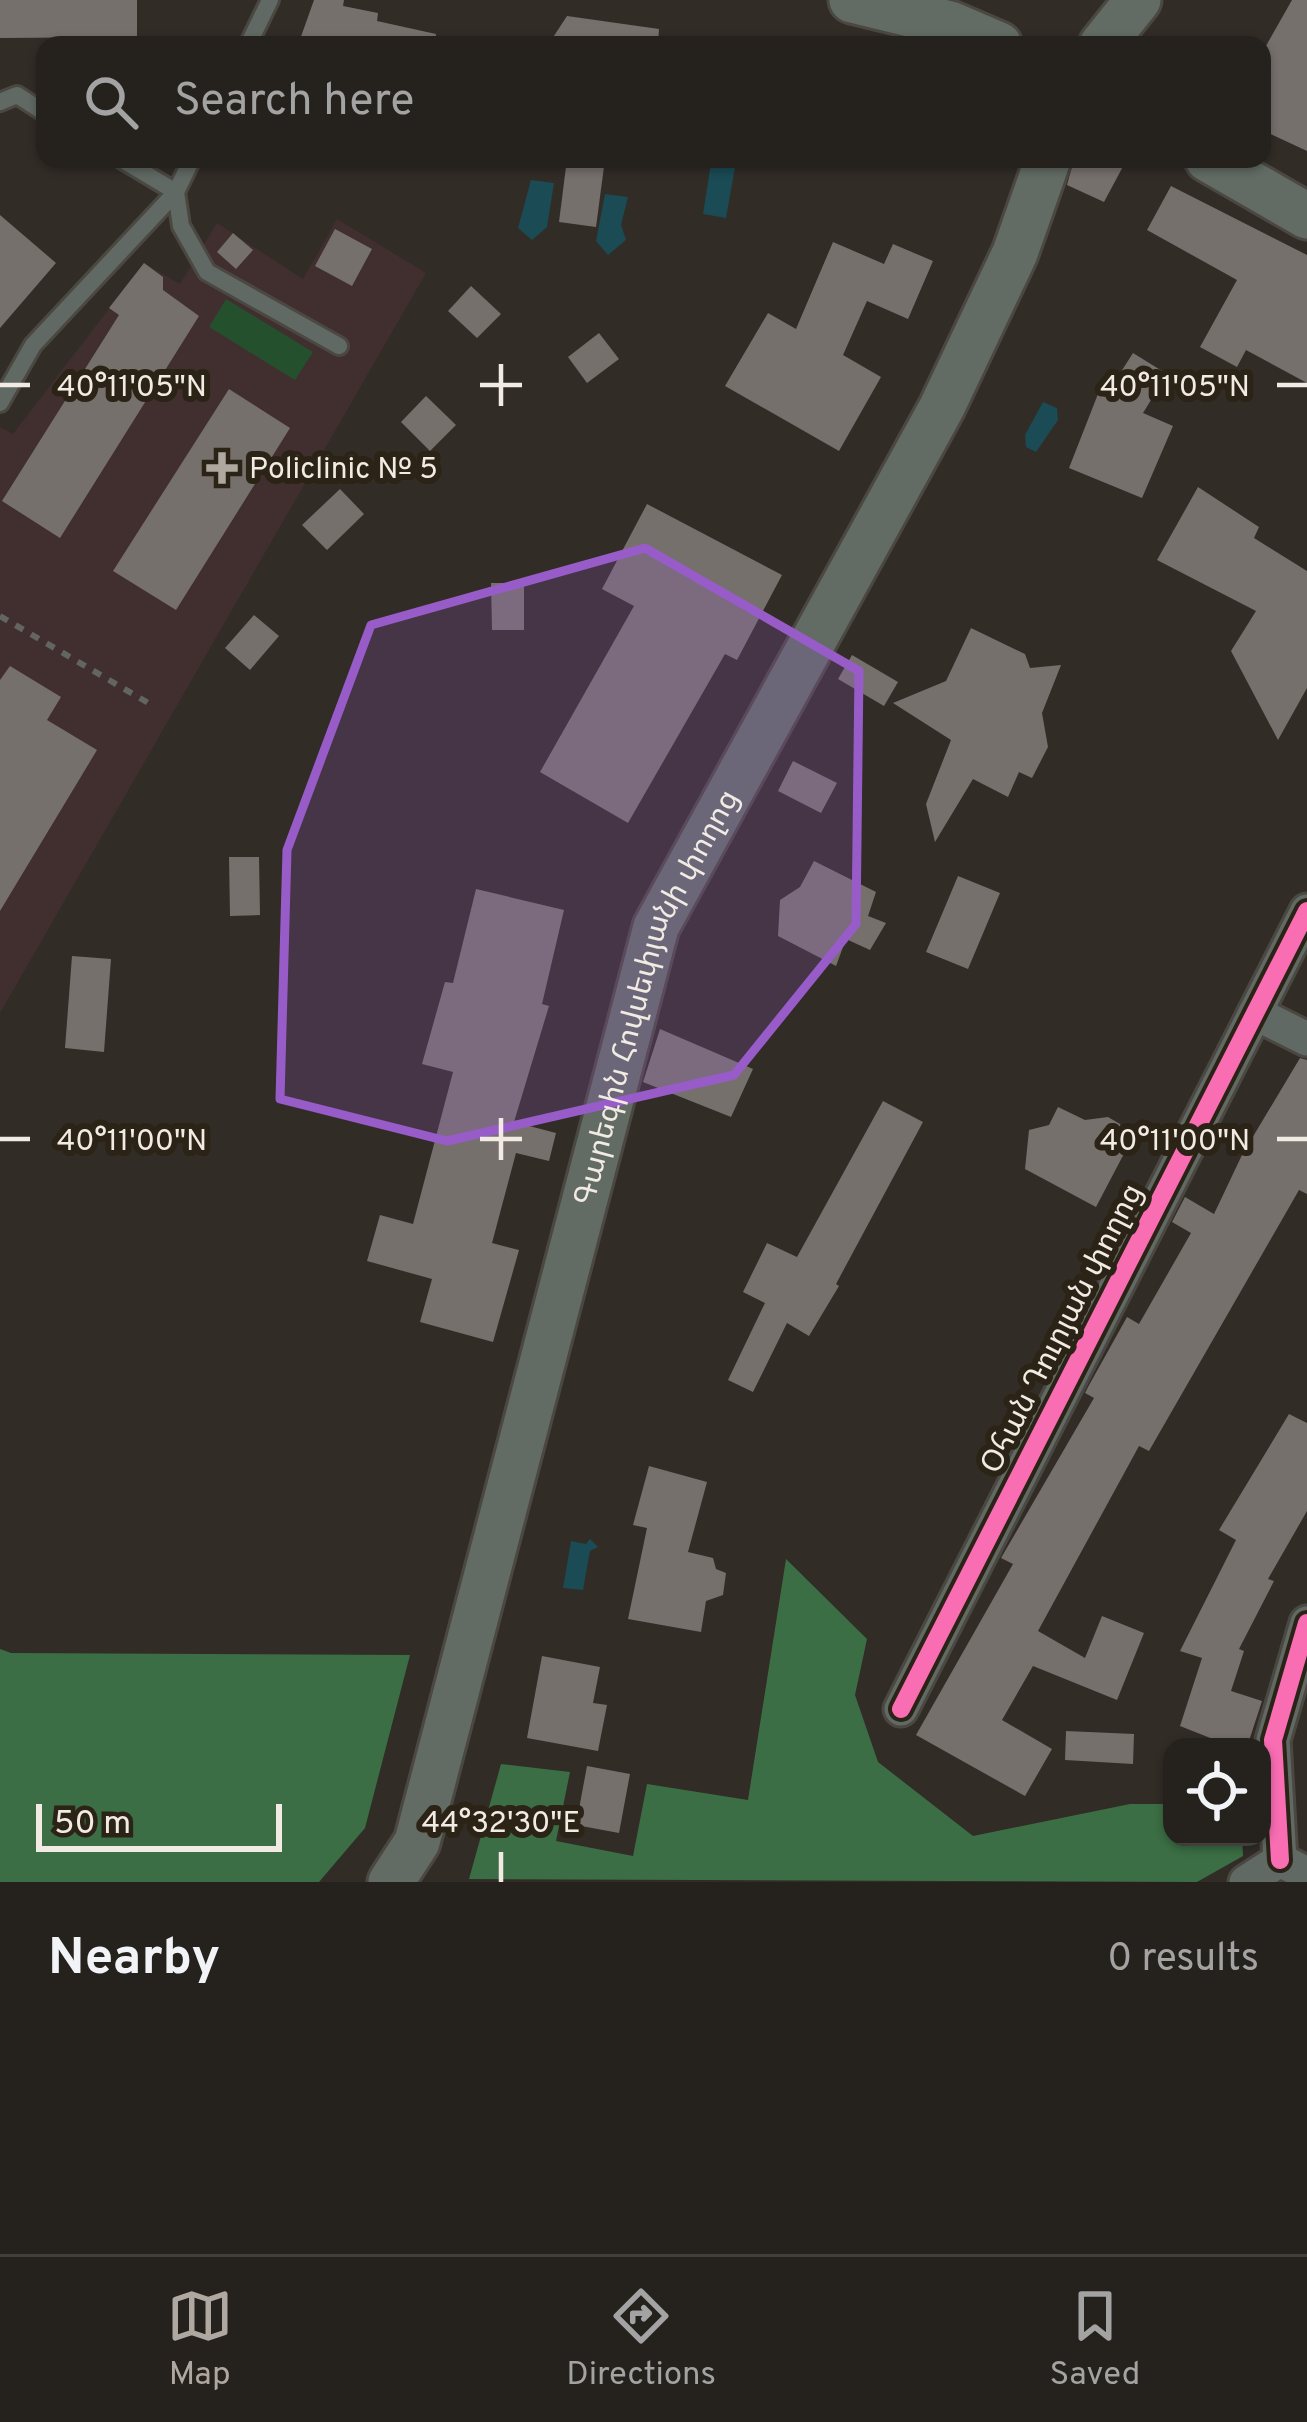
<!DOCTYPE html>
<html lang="en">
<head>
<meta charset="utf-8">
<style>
	body { margin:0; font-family:Overpass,"Noto Sans Armenian",sans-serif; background:#2d2925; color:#f1f3f6 }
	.controls { position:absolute; right:36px; bottom:36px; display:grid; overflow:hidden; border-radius:24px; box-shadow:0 3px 9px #0004 }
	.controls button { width:108px; height:108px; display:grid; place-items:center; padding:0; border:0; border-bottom:3px solid #423e3b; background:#25211c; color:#f1f3f6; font:60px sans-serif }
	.scale { position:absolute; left:36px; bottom:30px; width:246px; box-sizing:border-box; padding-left:12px; border:6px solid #f1ebe3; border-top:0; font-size:33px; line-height:42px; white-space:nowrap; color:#f1ebe3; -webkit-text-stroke:9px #2c2317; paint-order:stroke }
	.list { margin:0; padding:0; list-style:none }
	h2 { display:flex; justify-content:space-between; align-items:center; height:156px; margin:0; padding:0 48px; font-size:51px }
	h2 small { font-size:39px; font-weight:400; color:#a3a3a3 }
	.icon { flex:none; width:66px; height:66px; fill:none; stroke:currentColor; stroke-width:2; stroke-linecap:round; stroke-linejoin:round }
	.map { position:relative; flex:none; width:1307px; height:1882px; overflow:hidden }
	.search { position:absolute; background:#25211c; box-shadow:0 3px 9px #0004; left:36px; right:36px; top:36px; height:132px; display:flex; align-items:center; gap:30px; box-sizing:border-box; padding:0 42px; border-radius:24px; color:#a3a3a3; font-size:45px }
	.sheet { height:372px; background:#25211c }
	nav { display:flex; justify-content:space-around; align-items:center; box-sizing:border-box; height:168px; border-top:3px solid #423e3b; background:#25211c; font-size:33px; color:#a3a3a3 }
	nav a { display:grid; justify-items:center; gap:6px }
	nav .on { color:#aea8a1 }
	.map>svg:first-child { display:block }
	.medical { fill:#412f30 }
	.green { fill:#24502d }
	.forest { fill:#3b6e44 }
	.water { fill:#1b4b55 }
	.building { fill:#76706d }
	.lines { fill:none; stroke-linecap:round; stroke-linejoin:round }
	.lane-casing { stroke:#4b4741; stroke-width:22 }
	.street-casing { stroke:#4b4741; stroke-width:39 }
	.secondary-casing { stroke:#4b4741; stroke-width:51 }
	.path { stroke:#626560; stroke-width:6; stroke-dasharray:9 9; stroke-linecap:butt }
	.lane { stroke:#606963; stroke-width:16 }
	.street { stroke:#606963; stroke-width:33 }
	.secondary { stroke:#626b64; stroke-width:45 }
	.cycleway-casing { stroke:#2c2317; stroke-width:26 }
	.cycleway { stroke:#f96db3; stroke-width:18 }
	.marked { fill:#985cc8; fill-opacity:0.2; stroke:#985cc8; stroke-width:9; stroke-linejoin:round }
	.ticks { fill:none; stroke:#f1ebe3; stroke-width:4.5 }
	.poi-dot { fill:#aea8a1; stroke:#2c2317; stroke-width:4.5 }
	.labels { text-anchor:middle; stroke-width:12; stroke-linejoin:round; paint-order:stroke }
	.poi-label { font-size:30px; fill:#f1ebe3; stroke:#2c2317; text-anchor:start }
	.street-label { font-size:30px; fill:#f1ebe3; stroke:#2c2317 }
	.ticks-label { font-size:30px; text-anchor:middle; fill:#f1ebe3; stroke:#2c2317; stroke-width:12; stroke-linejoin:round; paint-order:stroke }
</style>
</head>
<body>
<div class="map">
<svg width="1307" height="1882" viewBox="0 0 1307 1882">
	<rect width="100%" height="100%" fill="#312c26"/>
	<path class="medical" d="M 337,219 L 426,273 L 0,1013 L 0,427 L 13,434 L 144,263 L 180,284 L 217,223 L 303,279 Z"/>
	<path class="green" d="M 226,299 L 313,352 L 295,380 L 209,327 Z"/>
	<g class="forest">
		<path d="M 786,1559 L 867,1639 L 855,1695 L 878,1762 L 973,1836 L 1130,1804 L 1172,1804 L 1172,1837 L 1242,1837 L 1243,1856 L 1197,1882 L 469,1879 L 501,1764 L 570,1772 L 556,1841 L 633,1856 L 647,1784 L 748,1800 Z"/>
		<path d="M 0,1649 L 11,1653 L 410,1655 L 365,1828 L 319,1882 L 0,1882 Z"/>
	</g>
	<g class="water">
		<path d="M 719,159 L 735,167 L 726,218 L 703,214 L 711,163 Z"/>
		<path d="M 531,180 L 554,183 L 547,227 L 532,240 L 518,228 Z"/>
		<path d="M 605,194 L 628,197 L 621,225 L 626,240 L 608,255 L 596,241 Z"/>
		<path d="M 1043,402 L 1057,408 L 1058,420 L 1036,452 L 1026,447 L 1025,435 Z"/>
		<path d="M 590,1539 L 598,1547 L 590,1551 L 583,1590 L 563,1588 L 571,1541 L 586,1544 Z"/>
	</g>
	<g class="building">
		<path d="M 0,0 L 137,0 L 137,37 L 0,38 Z"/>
		<path d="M 314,0 L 344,0 L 343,6 L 378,13 L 377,21 L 436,34 L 435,45 L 298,45 Z"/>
		<path d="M 1292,0 L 1307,0 L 1307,151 L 1262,130 L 1262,53 Z"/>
		<path d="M 567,16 L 659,29 L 658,45 L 548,45 Z"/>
		<path d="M 567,159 L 605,159 L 596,227 L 559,222 Z"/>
		<path d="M 1074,159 L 1127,159 L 1104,202 L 1067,185 Z"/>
		<path d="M 1171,186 L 1307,255 L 1307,383 L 1246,350 L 1237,367 L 1200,347 L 1237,280 L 1147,230 Z"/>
		<path d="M 0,215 L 56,263 L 0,328 Z"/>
		<path d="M 335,229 L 372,249 L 352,286 L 315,266 Z"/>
		<path d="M 233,233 L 253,250 L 236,269 L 217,252 Z"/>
		<path d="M 833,242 L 884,264 L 893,244 L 933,261 L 908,319 L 867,301 L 843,355 L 881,377 L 839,451 L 725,386 L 768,313 L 796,329 Z"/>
		<path d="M 144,263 L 163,277 L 163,290 L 199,316 L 60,538 L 2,501 L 119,315 L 109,308 Z"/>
		<path d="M 471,286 L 501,314 L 477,338 L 448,311 Z"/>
		<path d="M 599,333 L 619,359 L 587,383 L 568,357 Z"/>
		<path d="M 1133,353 L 1167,374 L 1143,413 L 1173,426 L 1142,498 L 1069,468 L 1098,394 L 1105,397 Z"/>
		<path d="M 229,389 L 290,428 L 176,610 L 113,571 Z"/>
		<path d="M 426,396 L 456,425 L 430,451 L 401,422 Z"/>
		<path d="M 1198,487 L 1259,527 L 1254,538 L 1307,571 L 1307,688 L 1278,740 L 1231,651 L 1256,611 L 1157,560 Z"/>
		<path d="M 340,489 L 364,514 L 327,550 L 302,525 Z"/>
		<path d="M 647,504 L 782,575 L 737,660 L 725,654 L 628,823 L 540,772 L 634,606 L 602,589 Z"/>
		<path d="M 491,583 L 524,583 L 524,630 L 492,630 Z"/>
		<path d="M 254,615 L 279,636 L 250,670 L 225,648 Z"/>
		<path d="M 971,628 L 1025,654 L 1030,668 L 1061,665 L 1042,713 L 1048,747 L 1032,778 L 1019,772 L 1008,797 L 973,779 L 935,842 L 926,804 L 951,740 L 893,703 L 946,681 Z"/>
		<path d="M 852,655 L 898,682 L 884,706 L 838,679 Z"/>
		<path d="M 10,666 L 61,697 L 47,720 L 97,750 L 0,911 L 0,680 Z"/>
		<path d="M 793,761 L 837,783 L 821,813 L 778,791 Z"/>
		<path d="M 229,857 L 259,857 L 260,915 L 230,916 Z"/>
		<path d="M 814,861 L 876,892 L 868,916 L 886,923 L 870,950 L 846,939 L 836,966 L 778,936 L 780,900 L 800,887 Z"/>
		<path d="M 958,876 L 1000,893 L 968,969 L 926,952 Z"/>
		<path d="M 476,889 L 564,910 L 542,1004 L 549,1006 L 514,1122 L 556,1133 L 549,1161 L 516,1153 L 492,1243 L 519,1250 L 493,1342 L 420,1322 L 432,1279 L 367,1261 L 380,1215 L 413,1224 L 453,1072 L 422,1064 L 445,982 L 453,983 Z"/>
		<path d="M 72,956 L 111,959 L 104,1052 L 65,1048 Z"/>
		<path d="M 660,1029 L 753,1069 L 731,1117 L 643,1082 Z"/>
		<path d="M 1300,1058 L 1307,1060 L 1307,1194 L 1299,1190 L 1149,1451 L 1139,1446 L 1038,1631 L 1085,1658 L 1102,1616 L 1144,1633 L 1117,1700 L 1033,1666 L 1002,1720 L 1052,1749 L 1025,1796 L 916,1735 L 1013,1564 L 1001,1558 L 1094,1398 L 1085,1393 L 1088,1387 L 1127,1317 L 1139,1324 L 1191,1233 L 1172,1222 L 1185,1197 L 1214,1214 L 1242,1155 Z"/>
		<path d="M 883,1101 L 923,1122 L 836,1284 L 839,1286 L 809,1336 L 787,1323 L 753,1392 L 728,1380 L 765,1303 L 743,1292 L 767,1243 L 797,1257 Z"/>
		<path d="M 1058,1107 L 1085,1120 L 1108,1117 L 1120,1124 L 1128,1146 L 1096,1207 L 1025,1169 L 1029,1130 L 1049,1125 Z"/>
		<path d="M 1289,1414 L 1307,1423 L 1307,1511 L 1268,1579 L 1274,1581 L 1239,1649 L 1244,1651 L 1231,1691 L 1262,1701 L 1247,1747 L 1233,1747 L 1180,1726 L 1202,1658 L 1180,1651 L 1236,1540 L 1219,1530 Z"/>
		<path d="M 649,1466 L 707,1482 L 688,1552 L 713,1558 L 716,1569 L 726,1573 L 723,1595 L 706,1601 L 701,1632 L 628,1619 L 647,1528 L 633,1525 Z"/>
		<path d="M 542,1656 L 600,1667 L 593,1703 L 607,1705 L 598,1751 L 527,1738 Z"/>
		<path d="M 1066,1731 L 1134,1734 L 1133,1764 L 1065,1760 Z"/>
		<path d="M 587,1766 L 630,1774 L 619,1833 L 576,1825 Z"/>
	</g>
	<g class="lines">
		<g class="lane-casing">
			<g id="lane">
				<path d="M 248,45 L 270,0"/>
				<path d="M 0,102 L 17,95 L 45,113"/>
				<path d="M 121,159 L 176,192 L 181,226 L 207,272 L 339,346"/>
				<path d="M 0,403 L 33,345 L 176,192 L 192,159"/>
			</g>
		</g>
		<g class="street-casing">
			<g id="street">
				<path d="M 1255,1013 L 1307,1039"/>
				<path d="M 901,1709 L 1307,911"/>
				<path d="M 1280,1860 L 1273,1740 L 1307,1623"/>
				<path d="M 1280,1860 L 1307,1874"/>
				<path d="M 1246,1882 L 1280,1860"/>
			</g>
		</g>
		<g class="secondary-casing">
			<g id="secondary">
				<path d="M 852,0 L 950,24 L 999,45"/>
				<path d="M 1102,45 L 1138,0"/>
				<path d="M 1208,159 L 1307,216"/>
				<path id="s1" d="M 391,1882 L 417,1842 L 656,927 L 942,407 L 1015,253 L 1048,159"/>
			</g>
		</g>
		<path class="path" d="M 0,616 L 150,704"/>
		<use href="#lane" class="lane"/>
		<use href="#street" class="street"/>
		<use href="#secondary" class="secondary"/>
		<g class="cycleway-casing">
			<g id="cycleway">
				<path d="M 901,1709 L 1307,911"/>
				<path d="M 1280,1860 L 1273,1740 L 1307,1623"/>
			</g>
		</g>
		<use href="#cycleway" class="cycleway"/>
	</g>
	<path class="marked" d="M 645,548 L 859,671 L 856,924 L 734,1075 L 447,1141 L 280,1099 L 287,850 L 371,625 Z"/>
	<path class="ticks" d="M 501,364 L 501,406M 0,385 L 30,385M 480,385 L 522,385M 1277,385 L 1307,385M 501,1118 L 501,1160M 0,1139 L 30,1139M 480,1139 L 522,1139M 1277,1139 L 1307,1139M 501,1852 L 501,1882"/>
	<path class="poi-dot" d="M216 450h12v12h12v12h-12v12h-12v-12h-12v-12h12z"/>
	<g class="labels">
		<g class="poi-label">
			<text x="249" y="478">Policlinic № 5</text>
		</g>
		<g class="street-label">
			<text dy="10" stroke="none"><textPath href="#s1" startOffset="927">Գարեգին Հովսեփյանի փողոց</textPath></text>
			<text transform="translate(1061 1328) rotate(-63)" y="10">Օհան Դուրյան փողոց</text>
		</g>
	</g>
	<g class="ticks-label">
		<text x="132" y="396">40°11'05"N</text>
		<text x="1175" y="396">40°11'05"N</text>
		<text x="132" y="1150">40°11'00"N</text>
		<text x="1175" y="1150">40°11'00"N</text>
		<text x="501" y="1832">44°32'30"E</text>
	</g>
</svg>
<div class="controls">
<button><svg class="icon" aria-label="locate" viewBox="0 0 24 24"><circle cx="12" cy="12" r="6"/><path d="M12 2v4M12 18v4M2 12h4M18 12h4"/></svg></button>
</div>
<div class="scale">50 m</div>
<div class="search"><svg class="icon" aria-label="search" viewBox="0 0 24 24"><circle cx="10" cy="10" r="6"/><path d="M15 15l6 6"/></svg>Search here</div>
</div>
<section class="sheet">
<h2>Nearby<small>0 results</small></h2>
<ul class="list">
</ul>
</section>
<nav>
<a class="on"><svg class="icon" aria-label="map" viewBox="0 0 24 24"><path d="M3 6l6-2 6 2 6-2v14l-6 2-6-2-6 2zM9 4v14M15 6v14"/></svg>Map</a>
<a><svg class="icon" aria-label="directions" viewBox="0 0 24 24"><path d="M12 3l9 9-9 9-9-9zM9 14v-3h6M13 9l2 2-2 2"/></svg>Directions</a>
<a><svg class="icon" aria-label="saved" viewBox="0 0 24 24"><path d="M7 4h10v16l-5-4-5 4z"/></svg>Saved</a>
</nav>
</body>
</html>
